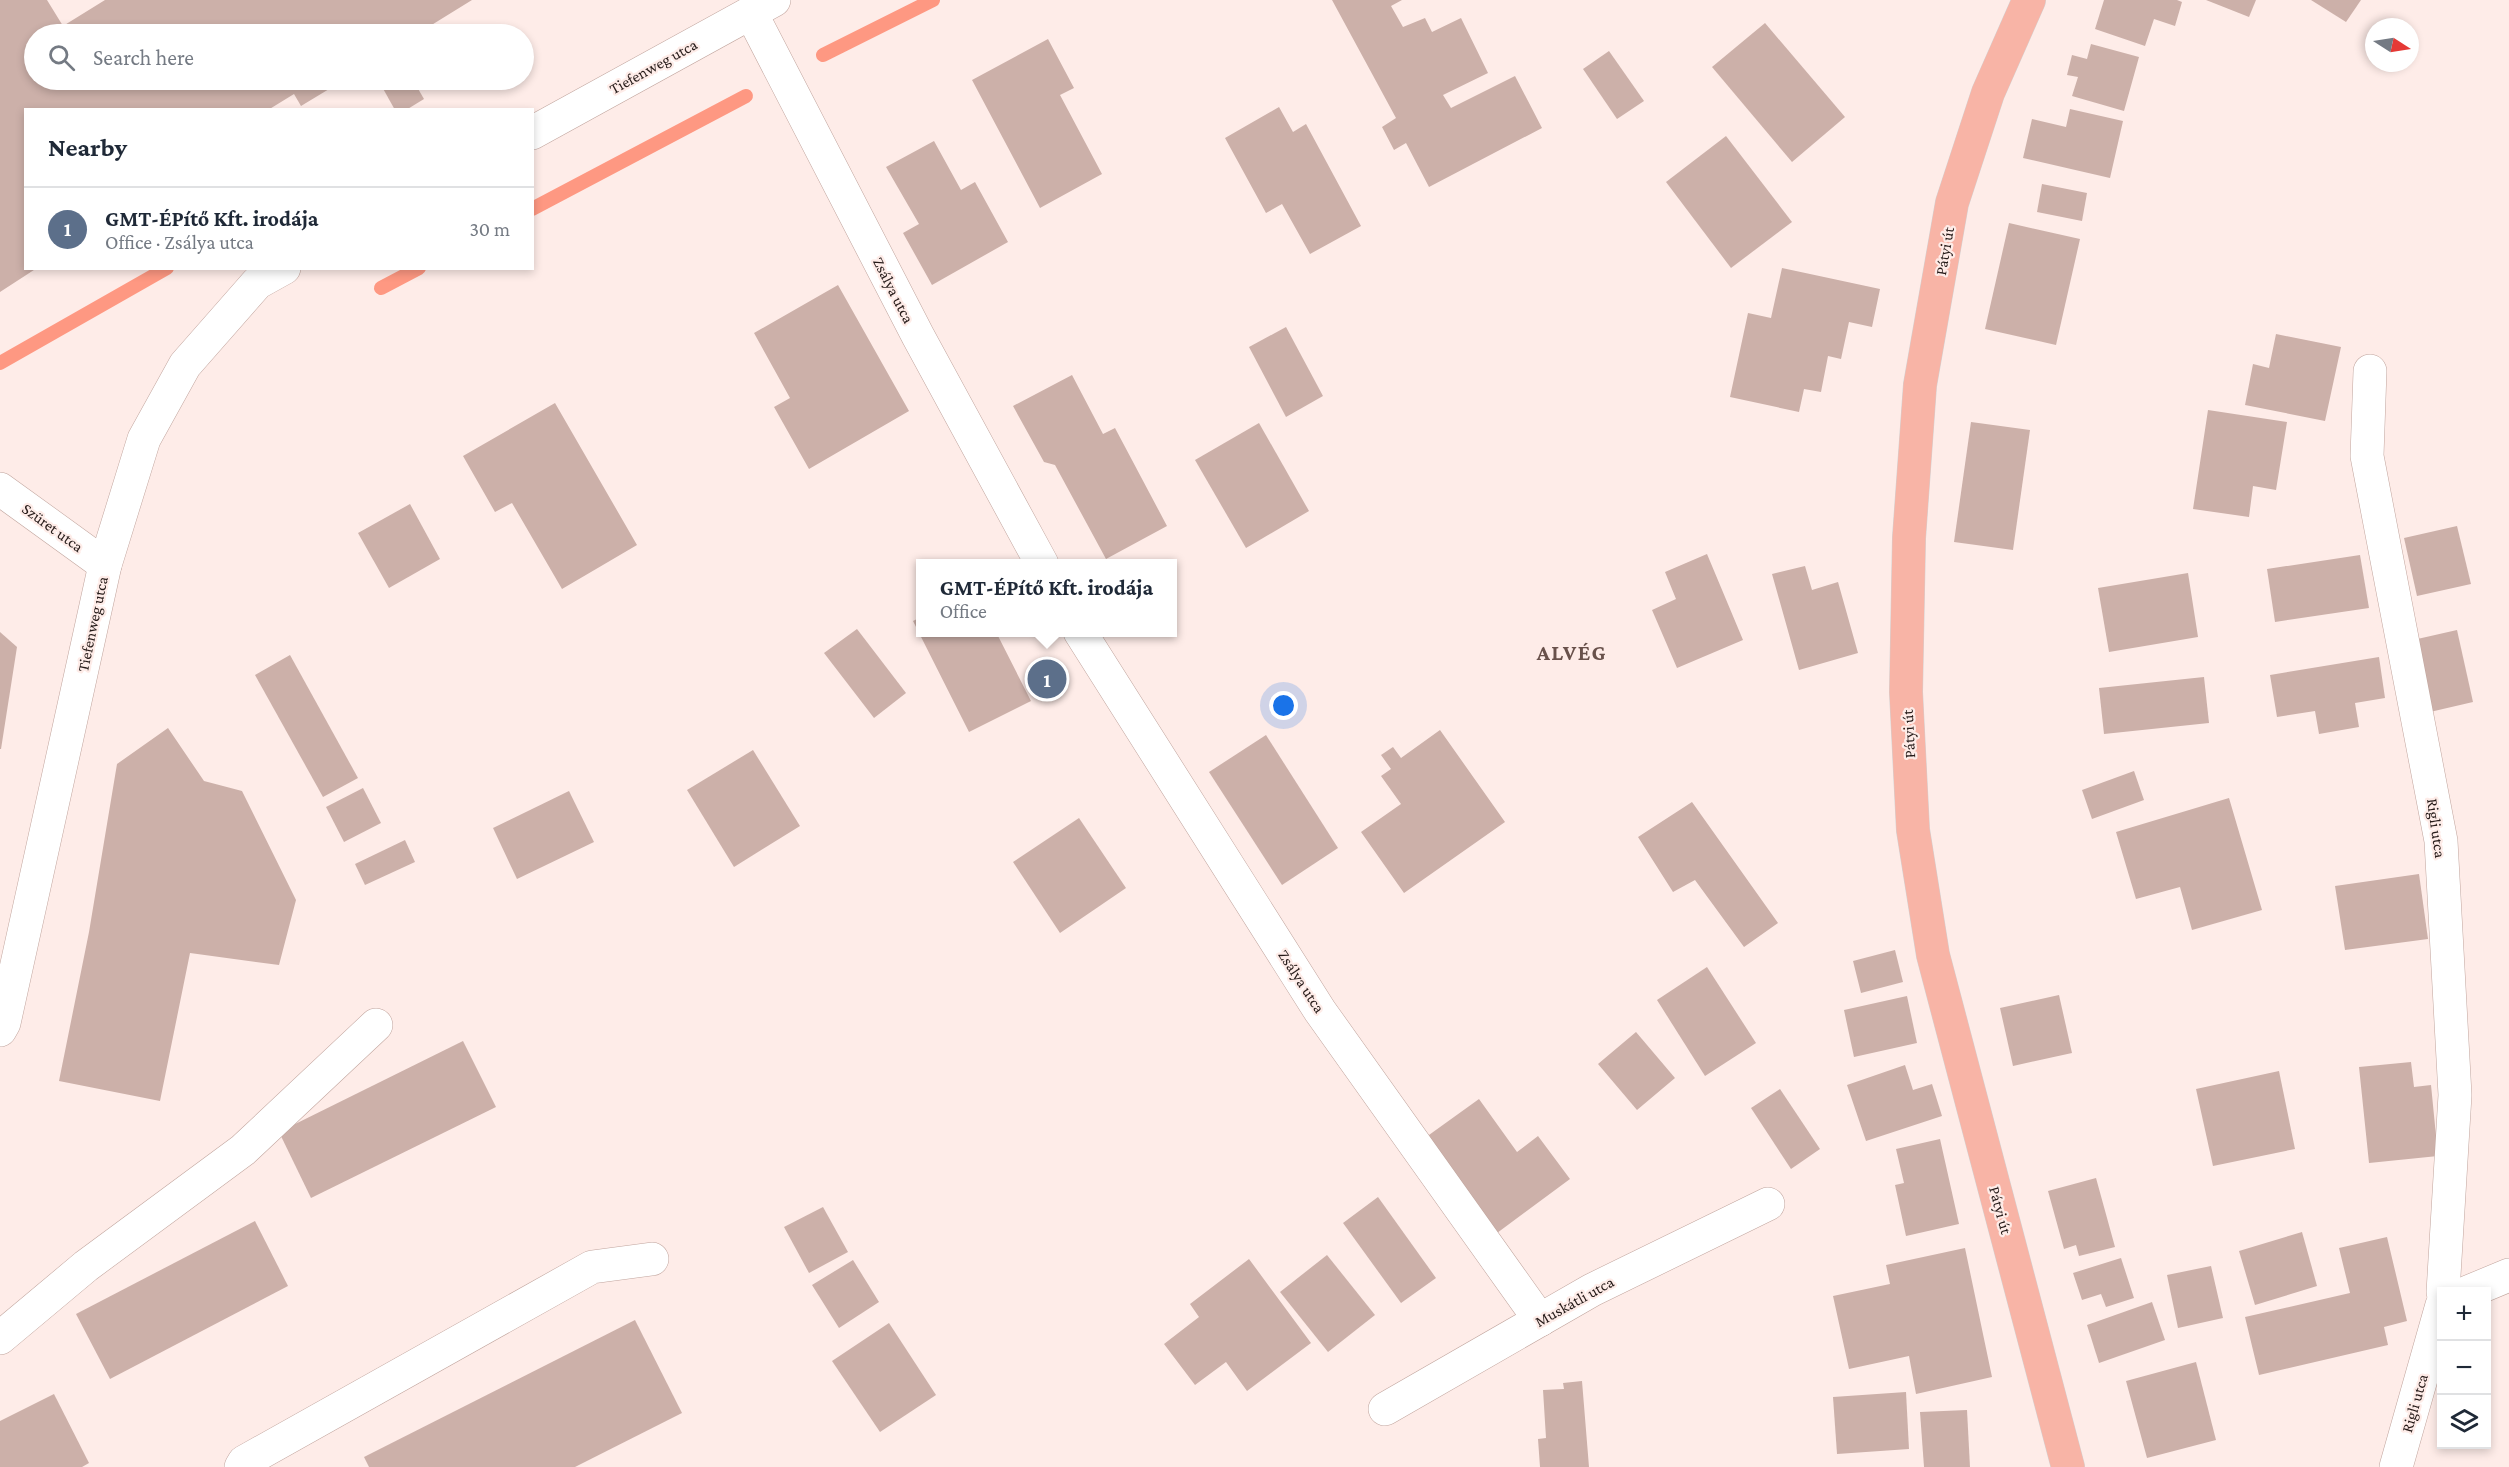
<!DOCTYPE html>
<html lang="en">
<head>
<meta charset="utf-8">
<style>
	body { margin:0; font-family:"Crimson Pro",serif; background:#f2f2f3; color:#1f2937 }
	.controls { position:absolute; right:18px; bottom:18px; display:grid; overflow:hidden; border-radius:0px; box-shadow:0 3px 9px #0003 }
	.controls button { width:54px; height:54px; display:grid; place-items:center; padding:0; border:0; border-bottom:2px solid #e0e1e3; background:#fff; color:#1f2937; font:30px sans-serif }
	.compass { position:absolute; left:2365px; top:18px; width:54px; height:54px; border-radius:50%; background:#fff; box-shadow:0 3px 9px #0003; rotate:102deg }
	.you { position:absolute; left:1284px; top:706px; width:21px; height:21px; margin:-15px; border:4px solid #fff; border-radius:50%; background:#1a73e8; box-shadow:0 0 0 9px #1a73e833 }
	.badge { display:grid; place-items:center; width:39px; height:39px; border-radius:50%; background:#111827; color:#fff; font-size:20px; font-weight:700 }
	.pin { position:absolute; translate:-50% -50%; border:3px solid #fff; box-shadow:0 2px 6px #0006 }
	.popup { position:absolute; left:916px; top:559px; width:261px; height:78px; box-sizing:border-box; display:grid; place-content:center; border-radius:0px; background:#fff; filter:drop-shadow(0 2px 4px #0005); font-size:20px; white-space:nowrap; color:#747a83 }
	.popup b { font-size:22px; color:#1f2937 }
	.popup::after { content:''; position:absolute; left:50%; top:100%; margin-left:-12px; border:12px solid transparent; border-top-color:#fff }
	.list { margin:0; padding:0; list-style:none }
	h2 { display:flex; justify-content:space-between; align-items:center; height:78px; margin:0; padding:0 24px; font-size:26px }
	h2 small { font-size:20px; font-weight:400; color:#747a83 }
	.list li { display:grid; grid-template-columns:39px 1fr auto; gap:18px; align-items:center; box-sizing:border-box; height:84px; padding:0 24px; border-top:2px solid #e0e1e3 }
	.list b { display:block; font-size:22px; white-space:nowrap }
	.list p { margin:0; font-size:20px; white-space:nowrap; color:#747a83 }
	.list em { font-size:20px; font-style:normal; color:#747a83 }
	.icon { flex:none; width:33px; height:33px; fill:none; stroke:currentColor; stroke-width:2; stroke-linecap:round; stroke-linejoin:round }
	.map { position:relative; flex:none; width:2509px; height:1467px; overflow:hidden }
	.search { position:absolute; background:#fff; box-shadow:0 3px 9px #0003; left:24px; top:24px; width:510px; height:66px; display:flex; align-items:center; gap:15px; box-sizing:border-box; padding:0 21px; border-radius:33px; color:#747a83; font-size:22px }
	.panel { position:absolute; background:#fff; box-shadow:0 3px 9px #0003; left:24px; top:108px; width:510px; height:162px; border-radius:0px }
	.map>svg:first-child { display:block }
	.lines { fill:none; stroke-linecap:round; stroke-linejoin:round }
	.stream { stroke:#fe9882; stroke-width:14 }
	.building { fill:#ccb0a9 }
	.minor-casing { stroke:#c1a59e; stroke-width:34 }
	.major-casing { stroke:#d4d1d1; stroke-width:34 }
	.minor { stroke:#fff; stroke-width:33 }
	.major { stroke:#f8b4a6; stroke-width:33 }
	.labels { text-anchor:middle; stroke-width:4.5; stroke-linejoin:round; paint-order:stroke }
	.street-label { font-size:16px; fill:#261b19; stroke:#feece8 }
	.district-label { font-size:22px; font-weight:bold; letter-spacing:1.5px; fill:#69514b; stroke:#feece8 }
</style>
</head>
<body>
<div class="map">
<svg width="2509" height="1467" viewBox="0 0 2509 1467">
	<rect width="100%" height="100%" fill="#feece8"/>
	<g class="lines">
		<g class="stream">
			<path d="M 823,55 L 933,0"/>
			<path d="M 532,209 L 746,96"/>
			<path d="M 381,288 L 419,268"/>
			<path d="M 0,363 L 167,268"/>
		</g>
	</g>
	<g class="building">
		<path d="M 0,0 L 47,0 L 63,26 L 105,0 L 472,0 L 417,34 L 34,34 L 34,80 L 344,80 L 301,106 L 294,94 L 268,110 L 26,110 L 26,268 L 37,268 L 0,292 Z"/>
		<path d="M 1332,0 L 1402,0 L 1391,6 L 1403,27 L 1425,18 L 1432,32 L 1461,18 L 1488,73 L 1443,95 L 1451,108 L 1515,76 L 1542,128 L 1429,187 L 1406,143 L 1394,150 L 1382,127 L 1396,118 Z"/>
		<path d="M 2104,0 L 2177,0 L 2182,2 L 2175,26 L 2154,19 L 2145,46 L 2095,29 Z"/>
		<path d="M 2206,0 L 2256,0 L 2249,17 Z"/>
		<path d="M 2311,0 L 2361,0 L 2346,22 Z"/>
		<path d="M 1765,23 L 1845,117 L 1792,162 L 1712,67 Z"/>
		<path d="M 1048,39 L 1074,88 L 1060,95 L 1102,174 L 1040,208 L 972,80 Z"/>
		<path d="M 2091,44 L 2139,57 L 2124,111 L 2072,96 L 2078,77 L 2067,75 L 2072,55 L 2087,59 Z"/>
		<path d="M 1609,51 L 1644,101 L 1617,119 L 1583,69 Z"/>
		<path d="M 390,80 L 413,80 L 424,99 L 406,110 L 395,110 L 381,85 Z"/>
		<path d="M 1279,107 L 1293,132 L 1306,124 L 1361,226 L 1310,254 L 1282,204 L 1266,213 L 1225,138 Z"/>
		<path d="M 2070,109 L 2123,121 L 2110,178 L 2023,158 L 2032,119 L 2066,127 Z"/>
		<path d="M 1726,136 L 1792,222 L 1731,268 L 1666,182 Z"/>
		<path d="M 934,141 L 961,190 L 975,182 L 1008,242 L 932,285 L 903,233 L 919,224 L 886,167 Z"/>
		<path d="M 2042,184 L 2087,193 L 2082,221 L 2037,212 Z"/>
		<path d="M 2009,223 L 2080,239 L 2056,345 L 1985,329 Z"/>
		<path d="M 1782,268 L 1880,289 L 1872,327 L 1849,322 L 1841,359 L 1828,356 L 1821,392 L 1804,389 L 1799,412 L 1730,397 L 1748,313 L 1771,318 Z"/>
		<path d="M 838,285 L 909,411 L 809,469 L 774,407 L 790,398 L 754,333 Z"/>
		<path d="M 1286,327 L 1323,396 L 1286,417 L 1249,347 Z"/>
		<path d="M 2276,334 L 2341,347 L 2325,421 L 2245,405 L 2253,364 L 2269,368 Z"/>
		<path d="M 1072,375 L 1103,434 L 1115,428 L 1167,526 L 1106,559 L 1055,465 L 1044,462 L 1013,406 Z"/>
		<path d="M 555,403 L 637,545 L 562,589 L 512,503 L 495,512 L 463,456 Z"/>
		<path d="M 2208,410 L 2287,422 L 2276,490 L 2253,486 L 2249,517 L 2193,509 Z"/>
		<path d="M 1971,422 L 2030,430 L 2013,550 L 1954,542 Z"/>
		<path d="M 1259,423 L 1309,511 L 1246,548 L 1195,460 Z"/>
		<path d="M 410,504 L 440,559 L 389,588 L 358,533 Z"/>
		<path d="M 2457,526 L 2471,584 L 2417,596 L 2404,538 Z"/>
		<path d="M 1707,554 L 1743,640 L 1677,668 L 1652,610 L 1676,599 L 1665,572 Z"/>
		<path d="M 2360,555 L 2369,608 L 2275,622 L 2267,569 Z"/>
		<path d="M 1805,566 L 1812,590 L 1838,582 L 1858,653 L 1799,670 L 1772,574 Z"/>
		<path d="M 2188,573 L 2198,637 L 2109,652 L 2098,588 Z"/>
		<path d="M 921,617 L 921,632 L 996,632 L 1031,701 L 969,732 L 913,621 Z"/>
		<path d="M 857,629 L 906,693 L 874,718 L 824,653 Z"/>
		<path d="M 2457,630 L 2473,702 L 2430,712 L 2413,640 Z"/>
		<path d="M 0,632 L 17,647 L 1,749 L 0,749 Z"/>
		<path d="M 290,655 L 358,778 L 323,797 L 255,675 Z"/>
		<path d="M 2379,657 L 2385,698 L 2355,703 L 2359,727 L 2319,734 L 2315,711 L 2277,717 L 2270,675 Z"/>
		<path d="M 2204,677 L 2209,723 L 2104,734 L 2099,688 Z"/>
		<path d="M 168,728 L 204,781 L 242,791 L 296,900 L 279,965 L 190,953 L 160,1101 L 59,1081 L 89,932 L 117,764 Z"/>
		<path d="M 1440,730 L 1505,822 L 1404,893 L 1361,832 L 1401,804 L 1381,776 L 1391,769 L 1381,755 L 1393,747 L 1401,758 Z"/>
		<path d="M 1266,735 L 1338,848 L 1282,885 L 1209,772 Z"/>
		<path d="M 753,750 L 800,826 L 734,867 L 687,790 Z"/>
		<path d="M 2134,771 L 2144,800 L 2092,819 L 2082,790 Z"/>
		<path d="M 363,788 L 381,823 L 344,842 L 326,807 Z"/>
		<path d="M 569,791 L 594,842 L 517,879 L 493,828 Z"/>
		<path d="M 2229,798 L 2262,910 L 2192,930 L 2180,887 L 2136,899 L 2116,832 Z"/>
		<path d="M 1692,802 L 1778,923 L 1744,947 L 1695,880 L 1673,892 L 1638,837 Z"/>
		<path d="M 1079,818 L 1126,888 L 1060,933 L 1013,862 Z"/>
		<path d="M 405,840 L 415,862 L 365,885 L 355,864 Z"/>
		<path d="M 2419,874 L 2428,939 L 2345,950 L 2335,886 Z"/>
		<path d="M 1895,950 L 1903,982 L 1861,993 L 1853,961 Z"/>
		<path d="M 1707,967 L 1756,1043 L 1705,1076 L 1657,1000 Z"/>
		<path d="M 2059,995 L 2072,1053 L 2013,1066 L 2000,1008 Z"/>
		<path d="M 1907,996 L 1917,1043 L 1854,1057 L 1844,1010 Z"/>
		<path d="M 1636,1032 L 1675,1078 L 1637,1110 L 1598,1064 Z"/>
		<path d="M 463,1041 L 496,1107 L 311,1198 L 279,1132 Z"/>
		<path d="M 2411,1062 L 2414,1087 L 2431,1085 L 2438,1156 L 2369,1163 L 2359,1067 Z"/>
		<path d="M 1905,1065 L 1913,1090 L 1932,1084 L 1942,1116 L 1866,1141 L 1847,1085 Z"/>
		<path d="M 2279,1071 L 2295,1149 L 2213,1166 L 2196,1089 Z"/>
		<path d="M 1780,1089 L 1820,1149 L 1791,1169 L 1751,1108 Z"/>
		<path d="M 1479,1099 L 1517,1152 L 1538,1136 L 1570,1179 L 1493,1236 L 1422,1140 Z"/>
		<path d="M 1940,1139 L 1959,1224 L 1906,1236 L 1895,1185 L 1904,1183 L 1896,1149 Z"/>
		<path d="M 2096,1178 L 2115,1247 L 2079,1256 L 2076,1245 L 2064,1249 L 2048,1191 Z"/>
		<path d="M 1378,1197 L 1436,1278 L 1401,1303 L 1343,1223 Z"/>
		<path d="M 823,1207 L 848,1252 L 809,1273 L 784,1227 Z"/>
		<path d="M 255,1221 L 288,1286 L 110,1379 L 76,1314 Z"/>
		<path d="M 2302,1232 L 2317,1286 L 2255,1305 L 2239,1251 Z"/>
		<path d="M 2387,1237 L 2407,1321 L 2384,1327 L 2388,1345 L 2259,1375 L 2245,1317 L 2350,1293 L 2339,1248 Z"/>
		<path d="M 1965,1248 L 1992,1377 L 1916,1394 L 1909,1356 L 1849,1369 L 1833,1296 L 1890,1284 L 1886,1265 Z"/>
		<path d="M 1327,1255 L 1375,1315 L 1328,1352 L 1280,1292 Z"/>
		<path d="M 2121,1258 L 2134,1298 L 2106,1307 L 2101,1294 L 2082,1300 L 2073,1273 Z"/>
		<path d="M 1249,1259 L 1311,1343 L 1247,1391 L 1226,1362 L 1195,1385 L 1164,1344 L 1199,1317 L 1190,1304 Z"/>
		<path d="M 853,1260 L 879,1302 L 839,1328 L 812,1285 Z"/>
		<path d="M 2211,1266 L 2223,1318 L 2178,1328 L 2167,1275 Z"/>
		<path d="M 2152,1302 L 2165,1340 L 2099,1363 L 2087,1325 Z"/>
		<path d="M 635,1320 L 682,1413 L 575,1467 L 369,1467 L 364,1457 Z"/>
		<path d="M 889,1323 L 936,1395 L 880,1432 L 832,1361 Z"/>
		<path d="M 2196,1362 L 2216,1440 L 2147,1458 L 2126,1381 Z"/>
		<path d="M 1582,1381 L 1589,1467 L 1540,1467 L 1538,1439 L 1546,1438 L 1543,1390 L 1564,1389 L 1563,1383 Z"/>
		<path d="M 1906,1392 L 1909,1449 L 1837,1454 L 1833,1397 Z"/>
		<path d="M 54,1394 L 89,1463 L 82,1467 L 0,1467 L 0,1421 Z"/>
		<path d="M 1967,1410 L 1970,1467 L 1924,1467 L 1920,1412 Z"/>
	</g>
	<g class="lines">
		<g class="minor-casing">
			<g id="minor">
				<path d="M 751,13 L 918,336 L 1042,564"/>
				<path d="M 532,133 L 774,0"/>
				<path d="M 2370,371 L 2367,456 L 2441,841 L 2455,1095 L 2443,1292"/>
				<path d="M 0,489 L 105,565"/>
				<path d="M 1080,632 L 1320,1011 L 1540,1320"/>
				<path d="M 0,1030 L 4,1023 L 105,565 L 144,439 L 185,365 L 257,283 L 284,268"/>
				<path d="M 2468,1292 L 2509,1275"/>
				<path d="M 0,1338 L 86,1266 L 243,1150 L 376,1025"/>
				<path d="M 1385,1409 L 1592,1290 L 1768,1204"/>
				<path d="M 241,1467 L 244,1462 L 592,1267 L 652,1259"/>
				<path d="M 2396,1467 L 2442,1305"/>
			</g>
		</g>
		<g class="major-casing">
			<path id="major" d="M 2029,0 L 1988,93 L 1952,203 L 1920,385 L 1909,538 L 1906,692 L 1913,830 L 1933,955 L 2068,1467"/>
		</g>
		<use href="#minor" class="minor"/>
		<use href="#major" class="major"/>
	</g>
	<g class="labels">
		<g class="street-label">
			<text transform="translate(653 66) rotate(-29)" y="6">Tiefenweg utca</text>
			<text transform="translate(1944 251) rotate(-80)" y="6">Pátyi út</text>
			<text transform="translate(894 290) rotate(63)" y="6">Zsálya utca</text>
			<text transform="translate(53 527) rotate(36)" y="6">Szüret utca</text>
			<text transform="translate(92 624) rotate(-78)" y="6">Tiefenweg utca</text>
			<text transform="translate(1908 734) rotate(-93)" y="6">Pátyi út</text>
			<text transform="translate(2437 828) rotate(82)" y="6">Rigli utca</text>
			<text transform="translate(1302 981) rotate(57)" y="6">Zsálya utca</text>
			<text transform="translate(2001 1210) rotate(75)" y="6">Pátyi út</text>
			<text transform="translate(1574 1301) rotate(-29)" y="6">Muskátli utca</text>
			<text transform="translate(2414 1403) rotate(-74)" y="6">Rigli utca</text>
		</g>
		<g class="district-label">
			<text x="1572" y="660">ALVÉG</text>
		</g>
	</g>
</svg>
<div class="controls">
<button>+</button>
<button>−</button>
<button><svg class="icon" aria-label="layers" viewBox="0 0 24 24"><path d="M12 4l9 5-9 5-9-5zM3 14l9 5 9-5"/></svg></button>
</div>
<svg class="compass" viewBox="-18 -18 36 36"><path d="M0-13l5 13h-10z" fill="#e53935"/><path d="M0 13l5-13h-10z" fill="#747a83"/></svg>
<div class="you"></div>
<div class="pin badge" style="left:1047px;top:679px;background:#5c6f8a">1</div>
<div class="popup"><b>GMT-ÉPítő Kft. irodája</b>Office</div>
<div class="search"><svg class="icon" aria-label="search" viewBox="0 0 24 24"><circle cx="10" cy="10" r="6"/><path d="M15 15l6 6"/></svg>Search here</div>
<section class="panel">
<h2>Nearby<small></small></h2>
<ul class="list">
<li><span class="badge" style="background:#5c6f8a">1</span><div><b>GMT-ÉPítő Kft. irodája</b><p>Office · Zsálya utca</p></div><em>30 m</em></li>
</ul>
</section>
</div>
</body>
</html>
